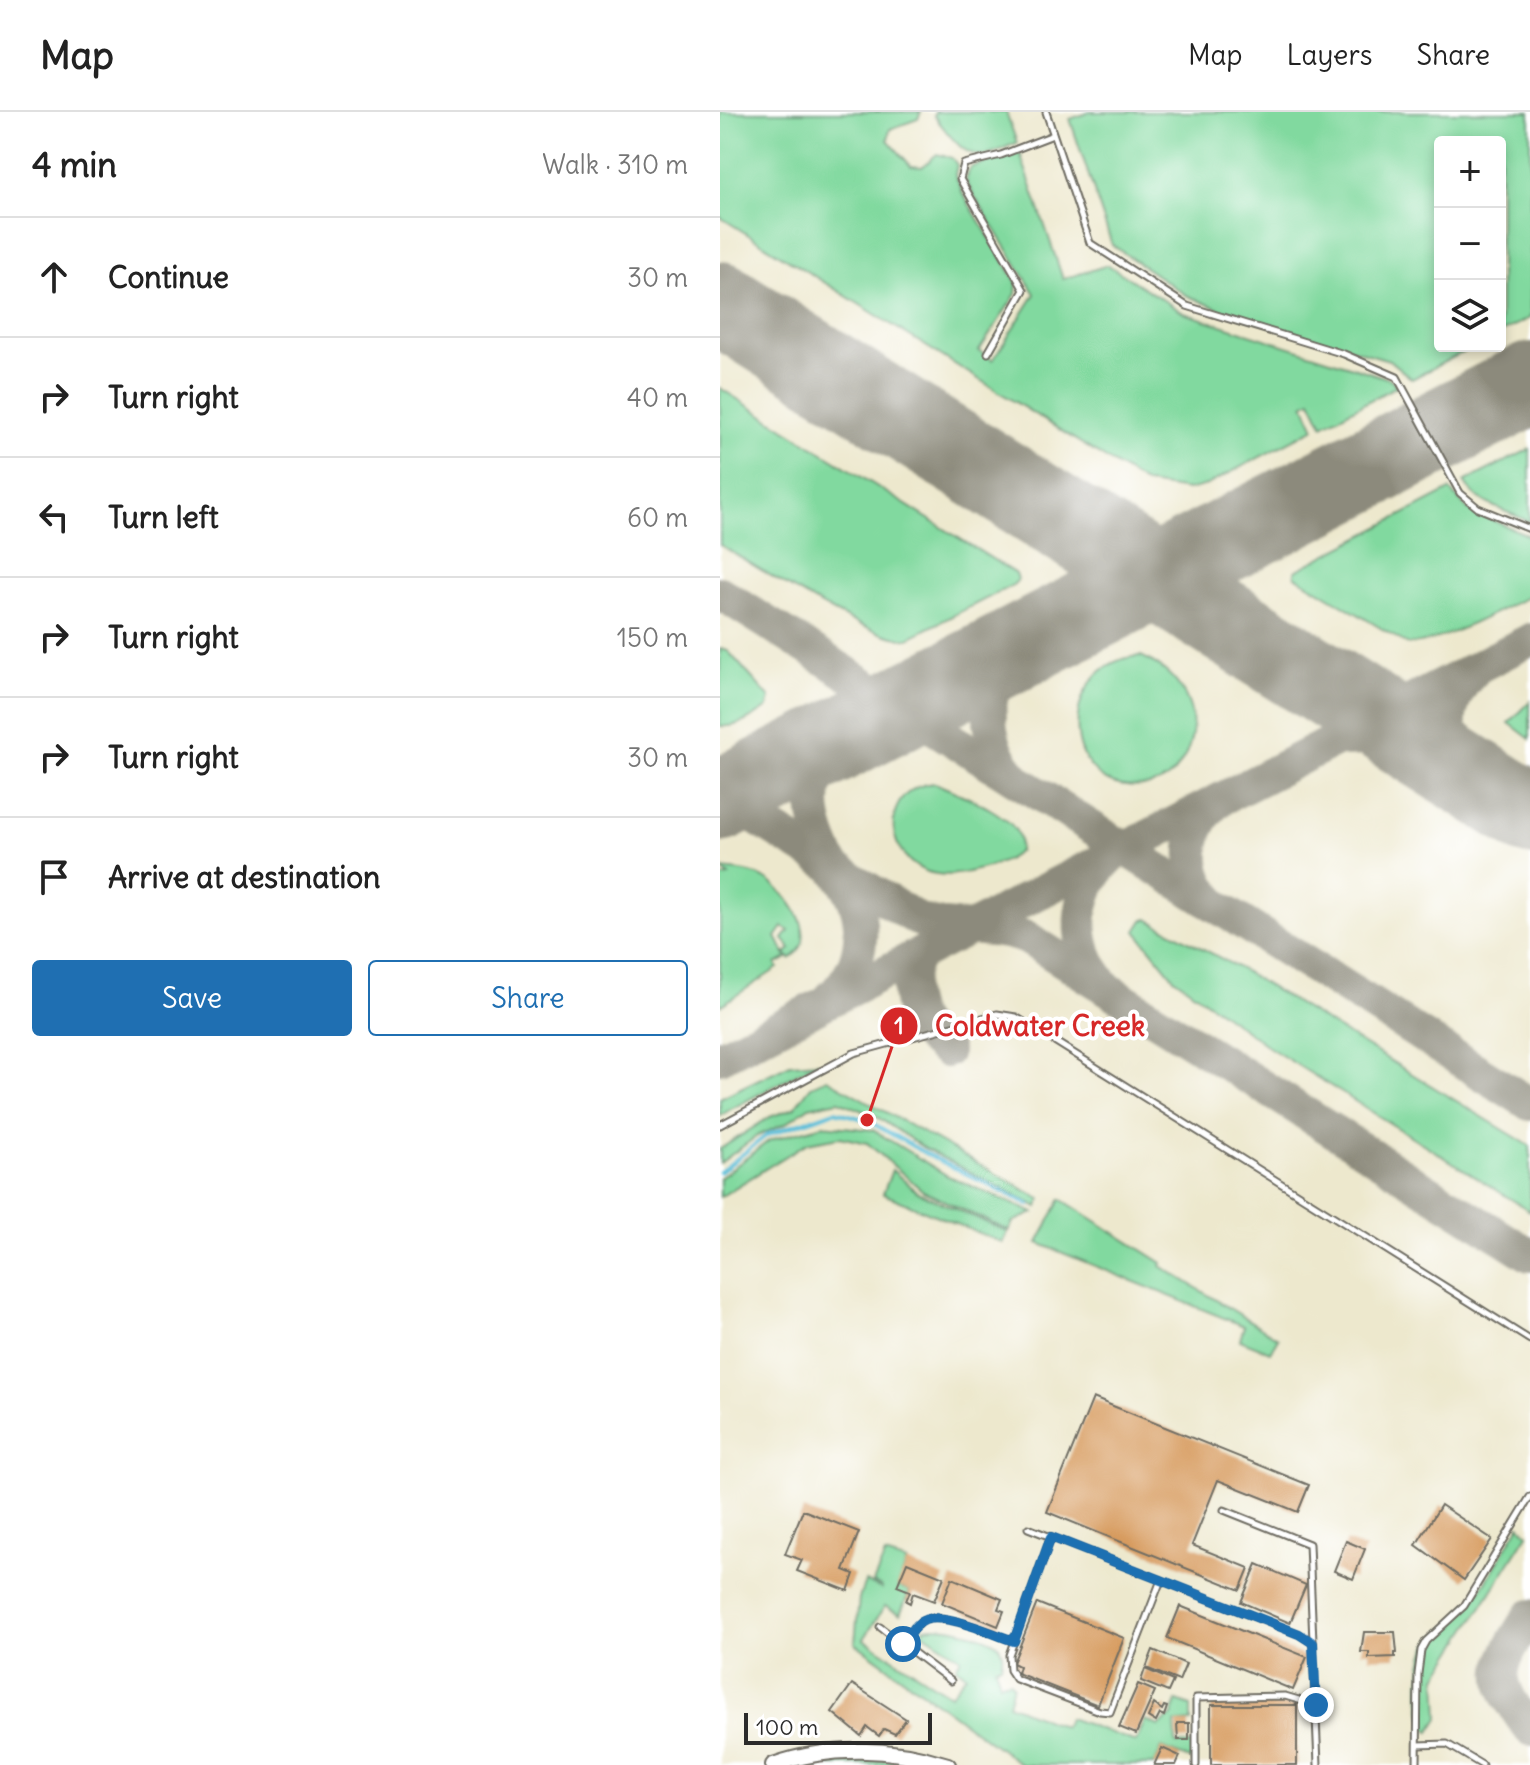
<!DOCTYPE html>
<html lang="en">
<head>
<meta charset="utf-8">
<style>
	body { margin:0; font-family:Delius,sans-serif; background:#f6f6f6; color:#222 }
	.controls { position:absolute; right:24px; top:24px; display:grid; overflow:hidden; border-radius:8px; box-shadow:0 4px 12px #0003 }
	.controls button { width:72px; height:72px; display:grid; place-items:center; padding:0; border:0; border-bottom:2px solid #e0e0e0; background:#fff; color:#222; font:40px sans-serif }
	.scale { position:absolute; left:24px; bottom:20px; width:188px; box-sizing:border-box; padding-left:8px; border:4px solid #2b2b2b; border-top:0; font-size:22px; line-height:28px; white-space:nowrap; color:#2b2b2b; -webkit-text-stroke:6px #fff; paint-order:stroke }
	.stop { position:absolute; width:24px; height:24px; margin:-18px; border:6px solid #1f6fb2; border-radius:50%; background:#fff }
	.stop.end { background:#1f6fb2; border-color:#fff; box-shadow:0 2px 8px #0008 }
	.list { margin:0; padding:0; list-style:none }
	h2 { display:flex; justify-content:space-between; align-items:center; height:104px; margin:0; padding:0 32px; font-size:34px }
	h2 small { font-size:26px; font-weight:400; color:#767676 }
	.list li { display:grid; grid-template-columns:52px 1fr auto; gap:24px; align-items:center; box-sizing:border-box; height:120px; padding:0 32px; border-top:2px solid #e0e0e0 }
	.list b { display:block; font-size:30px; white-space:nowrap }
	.list em { font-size:26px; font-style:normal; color:#767676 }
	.actions { display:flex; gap:16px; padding:24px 32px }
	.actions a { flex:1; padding:18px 0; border:2px solid #1f6fb2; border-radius:8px; text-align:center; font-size:28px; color:#1f6fb2 }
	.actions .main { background:#1f6fb2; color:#fff }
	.icon { flex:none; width:44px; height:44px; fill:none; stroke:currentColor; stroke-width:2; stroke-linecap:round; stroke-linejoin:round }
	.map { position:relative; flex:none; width:810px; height:1653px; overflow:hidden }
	header { display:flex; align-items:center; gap:48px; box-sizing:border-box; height:112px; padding:0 40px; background:#fff; border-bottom:2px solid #e0e0e0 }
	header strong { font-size:38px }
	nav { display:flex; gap:44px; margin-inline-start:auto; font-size:28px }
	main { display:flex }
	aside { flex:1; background:#fff }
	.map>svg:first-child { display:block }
	.green { fill:#81d99f; stroke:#568265; stroke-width:2 }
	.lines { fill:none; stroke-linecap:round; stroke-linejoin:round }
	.stream { stroke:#5cbfda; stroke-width:4 }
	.taxiway { stroke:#8c8a7c; stroke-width:34 }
	.runway { stroke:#8c8a7c; stroke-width:84 }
	.building { fill:#d79b5e }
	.lane-casing { stroke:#6f6d64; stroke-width:9 }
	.secondary-casing { stroke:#6f6d64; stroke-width:18 }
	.lane { stroke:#fff; stroke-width:5 }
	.secondary { stroke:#fff; stroke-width:14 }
	.route { stroke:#1f6fb2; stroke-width:10 }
	.leader { fill:none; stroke:#d62828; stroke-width:3 }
	.callout-dot { fill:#d62828; stroke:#fff; stroke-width:3 }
	.mark-label { font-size:24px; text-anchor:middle; font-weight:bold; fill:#fff }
	.callout-label { font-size:28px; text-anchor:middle; font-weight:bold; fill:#d62828; stroke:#fff; stroke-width:8; stroke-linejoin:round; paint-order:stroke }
</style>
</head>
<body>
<header>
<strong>Map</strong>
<nav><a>Map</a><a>Layers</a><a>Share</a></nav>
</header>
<main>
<aside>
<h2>4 min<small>Walk · 310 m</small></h2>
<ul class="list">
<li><svg class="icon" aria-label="ahead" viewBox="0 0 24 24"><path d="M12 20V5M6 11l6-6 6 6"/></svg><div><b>Continue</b></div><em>30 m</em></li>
<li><svg class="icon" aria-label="right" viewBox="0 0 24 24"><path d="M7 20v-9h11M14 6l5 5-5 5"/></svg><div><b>Turn right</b></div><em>40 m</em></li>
<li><svg class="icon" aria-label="left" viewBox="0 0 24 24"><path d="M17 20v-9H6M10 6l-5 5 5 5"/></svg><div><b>Turn left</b></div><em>60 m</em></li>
<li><svg class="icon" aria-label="right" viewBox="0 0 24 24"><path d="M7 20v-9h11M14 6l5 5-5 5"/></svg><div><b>Turn right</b></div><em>150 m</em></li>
<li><svg class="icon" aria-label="right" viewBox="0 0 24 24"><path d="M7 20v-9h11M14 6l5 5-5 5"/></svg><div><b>Turn right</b></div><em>30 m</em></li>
<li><svg class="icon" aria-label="arrive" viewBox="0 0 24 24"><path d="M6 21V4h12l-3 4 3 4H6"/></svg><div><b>Arrive at destination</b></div></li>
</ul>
<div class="actions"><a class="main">Save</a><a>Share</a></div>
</aside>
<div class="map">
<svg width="810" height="1653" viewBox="0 0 810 1653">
	<rect width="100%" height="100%" fill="#fff"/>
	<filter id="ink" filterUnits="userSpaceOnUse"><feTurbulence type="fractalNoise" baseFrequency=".0125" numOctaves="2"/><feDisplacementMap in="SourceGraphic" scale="16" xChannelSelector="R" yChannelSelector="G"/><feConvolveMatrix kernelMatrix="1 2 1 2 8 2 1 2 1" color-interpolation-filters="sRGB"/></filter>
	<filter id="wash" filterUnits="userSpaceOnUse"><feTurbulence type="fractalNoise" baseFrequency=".006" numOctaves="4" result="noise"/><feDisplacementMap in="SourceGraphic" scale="32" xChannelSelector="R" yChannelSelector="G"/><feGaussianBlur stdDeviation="1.8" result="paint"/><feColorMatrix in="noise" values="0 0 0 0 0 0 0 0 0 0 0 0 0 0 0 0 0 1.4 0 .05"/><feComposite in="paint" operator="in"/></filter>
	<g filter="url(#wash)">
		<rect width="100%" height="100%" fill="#ede8cd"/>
		<g class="green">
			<path d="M 0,0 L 201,0 L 198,7 L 170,17 L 168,28 L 191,54 L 202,55 L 217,42 L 232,46 L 237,53 L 235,63 L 243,82 L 297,171 L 296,182 L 259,239 L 273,248 L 315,182 L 247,72 L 246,65 L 251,55 L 300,41 L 343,167 L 388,153 L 464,201 L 670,267 L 677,274 L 603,313 L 591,288 L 584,292 L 595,316 L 487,373 L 468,378 L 426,372 L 0,105 Z"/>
			<path d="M 215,0 L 286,0 L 297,31 C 287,34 276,41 266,43 C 243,47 227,19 214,4 Z"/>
			<path d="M 370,0 L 810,0 L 810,206 L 780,221 L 780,30 L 720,30 L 720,234 L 755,234 L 692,267 L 669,248 L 506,200 L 466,183 L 392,133 L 350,7 Z"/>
			<path d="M 0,276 L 296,462 L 298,468 L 293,473 L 189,526 C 154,532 36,454 0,433 Z"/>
			<path d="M 810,337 L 810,410 C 788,399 757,393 744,370 Z"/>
			<path d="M 730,378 L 748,398 L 810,424 L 810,484 C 780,497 717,534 687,532 L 575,464 L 575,459 Z"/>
			<path d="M 0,537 L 8,539 L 50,586 L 48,595 C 33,605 19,616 0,614 Z"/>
			<path d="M 421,544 C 466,564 489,611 459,654 C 451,666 438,673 423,674 C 337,685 335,548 421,544 Z"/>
			<path d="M 810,590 L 810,627 L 789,611 Z"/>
			<path d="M 215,671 C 237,681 294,702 299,726 C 300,731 299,735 299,739 C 287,750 275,753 260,757 C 242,762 223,766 205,759 C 162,741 161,675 215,671 Z"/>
			<path d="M 1,757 C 16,759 31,759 44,766 C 68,780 103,825 70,847 L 66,841 L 71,837 L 63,827 L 69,819 L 63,815 L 56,825 L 67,846 L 56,852 L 58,856 L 0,894 L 0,766 L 9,764 Z"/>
			<path d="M 428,807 L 517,855 L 810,1034 L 810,1099 L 550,936 L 454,866 L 416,819 L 423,808 Z"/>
			<path d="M 99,950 L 11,997 L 0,1004 L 0,986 L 70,952 Z"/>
			<path d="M 107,967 L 321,1087 L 318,1095 L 207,1038 L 157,1005 L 119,989 L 89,995 L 65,1012 L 37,1024 L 0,1051 L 0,1037 L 50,1005 L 74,996 L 91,974 Z"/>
			<path d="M 103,1013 L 153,1018 L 228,1064 L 314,1101 L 293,1110 L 289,1119 L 203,1079 L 147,1031 L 120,1025 L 87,1031 L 0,1085 L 0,1066 L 50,1028 Z"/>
			<path d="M 172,1058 L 197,1080 L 288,1120 L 283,1131 L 163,1082 Z"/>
			<path d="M 341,1087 L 442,1151 L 441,1154 L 558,1226 L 550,1240 L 520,1228 L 524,1214 L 318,1131 Z"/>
			<path d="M 800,1413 L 808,1422 L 717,1565 L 719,1606 L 710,1620 C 696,1607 699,1554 707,1536 C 715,1520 736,1512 747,1498 C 767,1472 782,1441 800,1413 Z"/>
			<path d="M 165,1443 L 187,1450 L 178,1474 L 190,1479 L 180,1502 L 165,1494 L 144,1527 L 230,1583 L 246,1563 L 236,1555 L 241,1546 L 202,1520 L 205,1516 C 221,1512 268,1522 279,1534 C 284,1540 282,1547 281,1553 L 275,1555 L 280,1571 L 290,1569 L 293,1573 L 288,1592 L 344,1615 L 349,1606 L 416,1630 L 425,1608 L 439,1614 L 452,1604 L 457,1589 L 471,1594 L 471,1610 L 455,1611 L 456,1632 L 472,1632 L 472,1648 L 442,1636 L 434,1653 L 302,1653 L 135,1531 L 139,1486 L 145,1470 L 162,1477 L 162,1475 L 153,1471 Z"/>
			<path d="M 126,1647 L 170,1648 L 197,1653 L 109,1653 L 108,1649 Z"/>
		</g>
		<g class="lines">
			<path class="stream" d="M 0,1060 L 47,1023 L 115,999 L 147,1008 L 208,1043 L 310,1093"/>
			<g class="taxiway">
				<path d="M 0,481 L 810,992"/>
				<path d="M 754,559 C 715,598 727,638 763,673"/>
				<path d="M 156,578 L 187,583 L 226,571"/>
				<path d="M 627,628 L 665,626 L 705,636"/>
				<path d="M 294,664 C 270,639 263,600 277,568 C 283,555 294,544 303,532"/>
				<path d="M 0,671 L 21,670 L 55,660"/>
				<path d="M 0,684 L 197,807 C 232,821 272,812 307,826 L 810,1143"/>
				<path d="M 115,756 C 91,713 81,668 122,631 C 139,616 162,606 181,595"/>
				<path d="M 493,790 C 464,761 467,718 496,691"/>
				<path d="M 197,844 C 179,881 193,917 226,939"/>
				<path d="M 384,872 C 351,835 353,781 389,747"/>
				<path d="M 110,886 C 149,850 150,798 116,759"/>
				<path d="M 0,945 L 810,528"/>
				<path d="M 810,1504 C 777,1557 770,1564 810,1617"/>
			</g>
			<g class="runway">
				<path d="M 0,191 L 810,702"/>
				<path d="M 0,689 L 810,272"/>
			</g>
		</g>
		<g id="blocks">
			<g class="building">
				<path d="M 373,1286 L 589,1373 L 578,1400 L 498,1368 L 472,1433 L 529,1456 L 520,1478 L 327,1400 Z"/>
				<path d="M 721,1393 L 772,1427 L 744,1468 L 696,1433 Z"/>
				<path d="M 83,1398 L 139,1420 L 124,1458 L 134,1462 L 128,1479 L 77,1459 L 82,1448 L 65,1442 Z"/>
				<path d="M 626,1429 L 645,1437 L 633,1467 L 614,1459 Z"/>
				<path d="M 187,1450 L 224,1465 L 214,1489 L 193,1481 L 190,1491 L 186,1489 L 190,1479 L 177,1474 Z"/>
				<path d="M 537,1452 L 586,1473 L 570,1511 L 521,1490 Z"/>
				<path d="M 232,1466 L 282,1487 L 278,1497 L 284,1499 L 278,1514 L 222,1491 Z"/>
				<path d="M 317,1491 L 404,1526 L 378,1593 L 297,1561 L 299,1554 L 293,1551 Z"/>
				<path d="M 460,1494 L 587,1545 L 573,1578 L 447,1526 Z"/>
				<path d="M 644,1520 L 675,1520 L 677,1541 L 675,1541 L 675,1545 L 649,1546 L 649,1540 L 641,1540 Z"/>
				<path d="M 433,1538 L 466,1552 L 459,1569 L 426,1556 Z"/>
				<path d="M 425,1557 L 453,1569 L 448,1580 L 421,1569 Z"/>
				<path d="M 132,1572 L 186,1607 L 175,1622 L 164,1617 L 159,1624 L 147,1615 L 141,1624 L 112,1600 Z"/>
				<path d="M 418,1572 L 435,1579 L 416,1622 L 399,1615 Z"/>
				<path d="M 434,1592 L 442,1598 L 444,1594 L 447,1595 L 444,1604 L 440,1602 L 436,1610 L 428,1605 Z"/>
				<rect x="491" y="1593" width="86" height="60"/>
				<path d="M 457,1611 L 469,1611 L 469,1628 L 458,1628 Z"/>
				<path d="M 442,1636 L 460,1644 L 456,1653 L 434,1653 Z"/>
			</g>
		</g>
	</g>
	<g filter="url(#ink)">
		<use href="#blocks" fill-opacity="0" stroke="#6f6d64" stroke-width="2"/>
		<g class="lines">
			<g class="lane-casing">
				<g id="lane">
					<path d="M 326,0 L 370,131 L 467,194 L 624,242 L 677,265 L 740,381 L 758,396 L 810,417"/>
					<path d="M 268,241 L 304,178 L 240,67 L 244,52 L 281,43 L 333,23"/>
					<path d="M 0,1013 L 134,941 L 277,902 L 296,905 L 810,1228"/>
					<path d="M 504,1398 L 589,1432 L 593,1530"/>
					<path d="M 308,1416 L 579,1522 L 593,1531 L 598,1653"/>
					<path d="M 331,1425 L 289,1543 L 290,1558 L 296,1567 L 380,1599 L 390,1600 L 441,1468"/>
					<path d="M 160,1515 L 231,1569"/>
					<path d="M 183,1532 C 189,1524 195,1511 205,1508 C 225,1500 273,1522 294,1529"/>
					<path d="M 698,1633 L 727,1632 L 762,1653"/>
					<path d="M 476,1653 L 476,1586 L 565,1584 L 596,1593"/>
					<path d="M 697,1653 L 698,1562 L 701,1538 L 706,1529 L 744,1494 L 810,1385"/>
				</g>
			</g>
			<g class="secondary-casing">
				<path id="secondary" d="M 53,1653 C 110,1633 171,1635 228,1653"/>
			</g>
			<use href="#lane" class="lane"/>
			<use href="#secondary" class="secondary"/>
		</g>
	</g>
	<g class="lines" filter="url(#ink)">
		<path class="route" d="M 183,1532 C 189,1524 195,1511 205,1508 C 224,1500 273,1522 294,1529 L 331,1425 L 579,1522 L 593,1531 L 596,1593"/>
	</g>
	<path class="leader" d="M147 1008L179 914"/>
	<g class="callout-dot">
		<circle cx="147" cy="1008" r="8"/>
		<circle cx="179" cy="914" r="20"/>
	</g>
	<g class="mark-label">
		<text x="179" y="922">1</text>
	</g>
	<g class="callout-label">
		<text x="320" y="924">Coldwater Creek</text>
	</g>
</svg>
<div class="controls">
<button>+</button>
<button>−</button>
<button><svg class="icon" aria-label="layers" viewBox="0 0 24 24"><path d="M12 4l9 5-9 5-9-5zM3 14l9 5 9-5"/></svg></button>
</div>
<div class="scale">100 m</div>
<div class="stop" style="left:183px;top:1532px"></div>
<div class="stop end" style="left:596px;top:1593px"></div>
</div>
</main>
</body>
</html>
